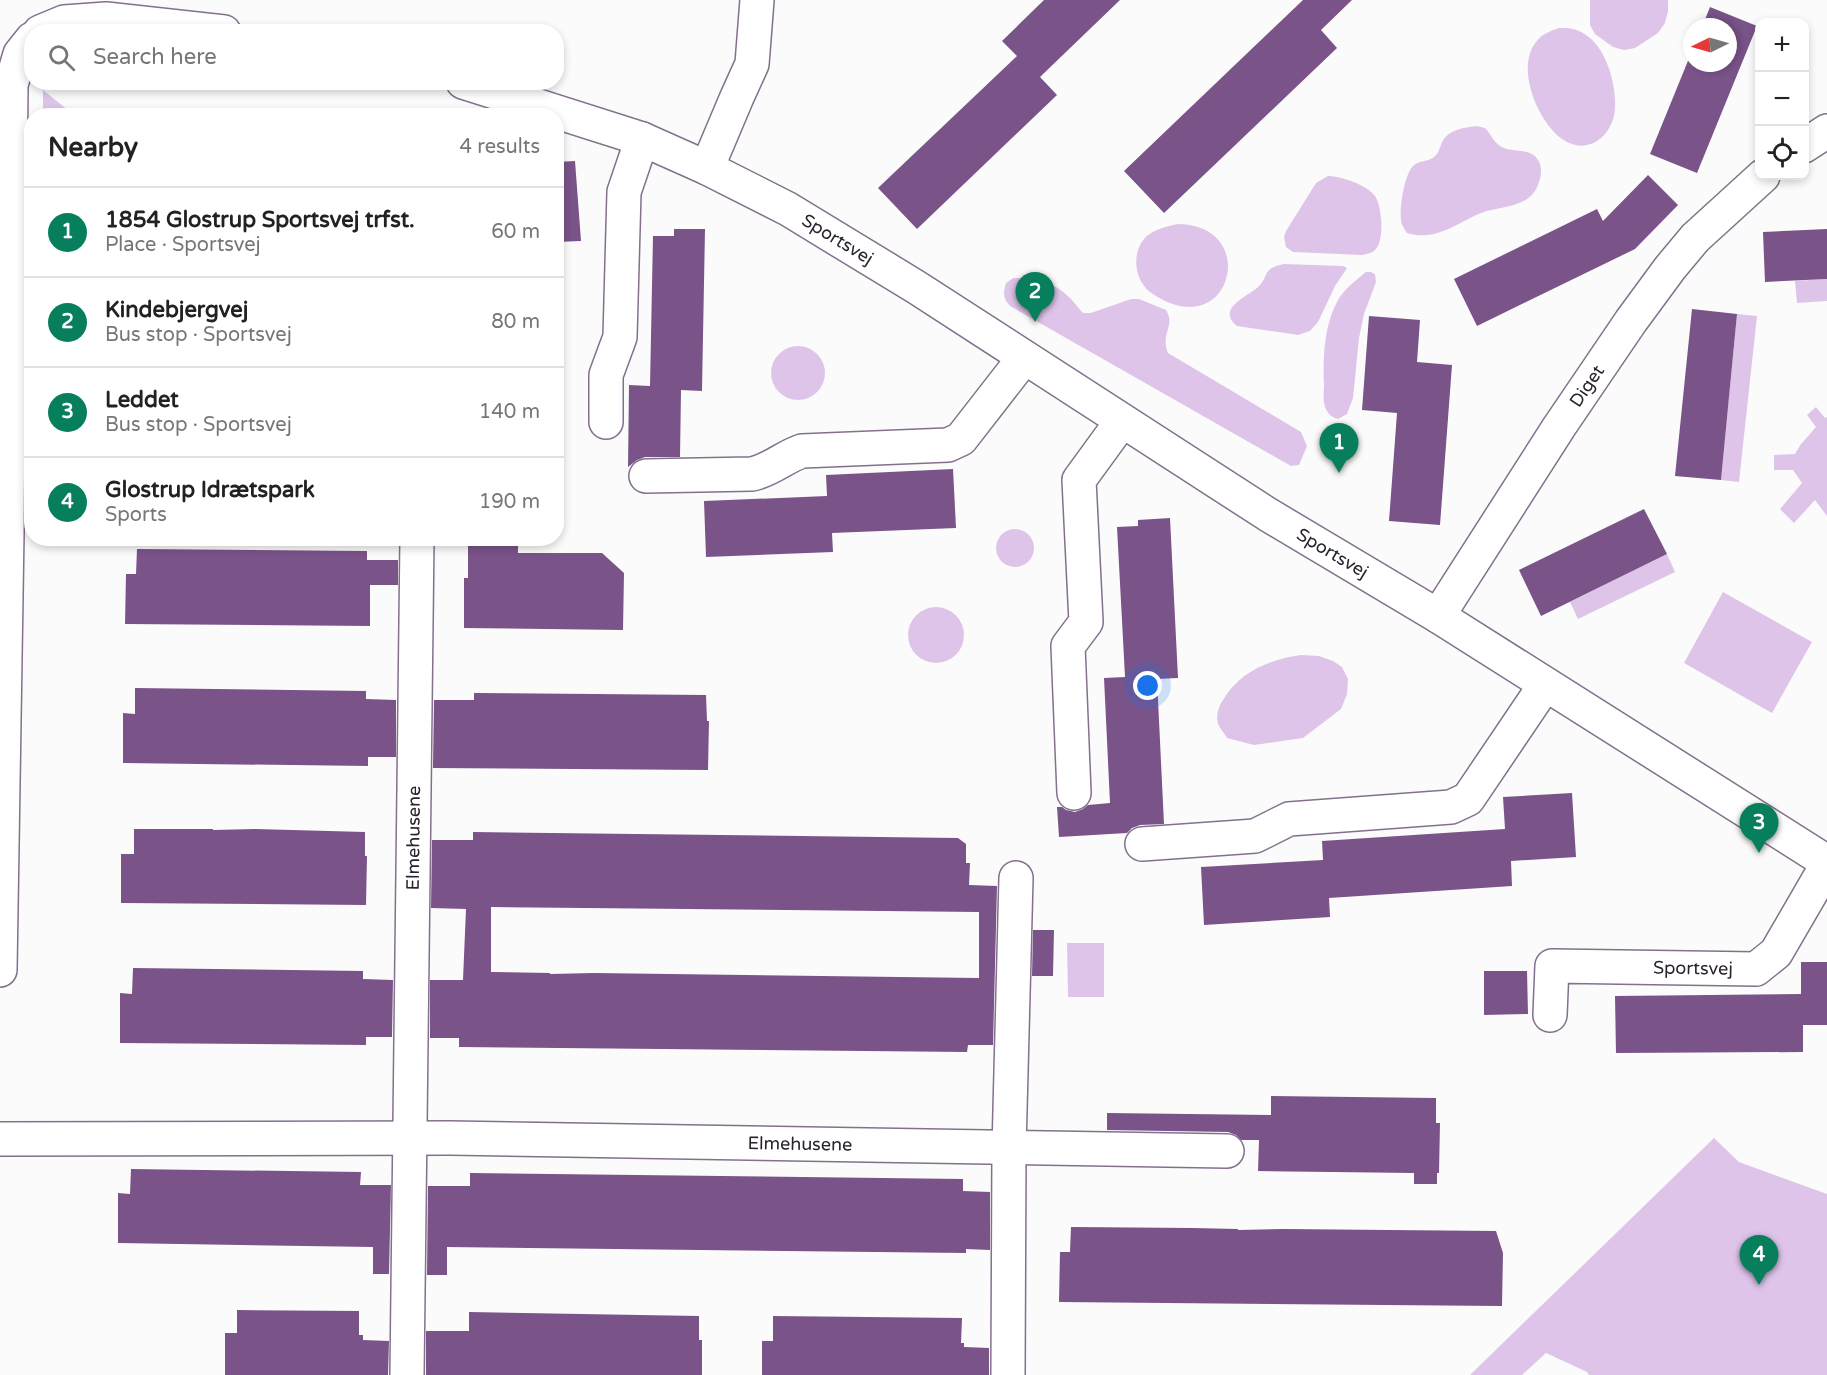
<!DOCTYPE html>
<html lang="en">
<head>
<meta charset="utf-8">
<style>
	body { margin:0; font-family:"Varela Round",sans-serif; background:#f2f2f2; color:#222 }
	.controls { position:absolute; right:18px; top:18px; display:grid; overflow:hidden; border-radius:12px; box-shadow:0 3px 9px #0003 }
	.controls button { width:54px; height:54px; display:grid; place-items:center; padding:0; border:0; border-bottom:2px solid #e0e0e0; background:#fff; color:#222; font:30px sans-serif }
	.compass { position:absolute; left:1683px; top:18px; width:54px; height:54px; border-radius:50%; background:#fff; box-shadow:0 3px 9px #0003; rotate:265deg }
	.you { position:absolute; left:1148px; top:686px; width:21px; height:21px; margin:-15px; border:4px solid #fff; border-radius:50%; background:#1a73e8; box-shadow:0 0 0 9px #1a73e833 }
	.badge { display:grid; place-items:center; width:39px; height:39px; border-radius:50%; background:#077f5d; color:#fff; font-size:20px; font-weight:700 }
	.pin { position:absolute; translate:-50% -50px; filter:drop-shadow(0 2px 3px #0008) }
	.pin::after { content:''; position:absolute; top:32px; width:21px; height:18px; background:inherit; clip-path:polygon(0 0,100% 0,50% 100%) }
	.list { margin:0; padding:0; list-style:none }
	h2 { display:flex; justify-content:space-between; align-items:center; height:78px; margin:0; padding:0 24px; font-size:26px }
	h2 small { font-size:20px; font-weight:400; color:#767676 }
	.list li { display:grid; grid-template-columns:39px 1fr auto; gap:18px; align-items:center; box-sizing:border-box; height:90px; padding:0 24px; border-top:2px solid #e0e0e0 }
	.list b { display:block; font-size:22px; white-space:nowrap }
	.list p { margin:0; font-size:20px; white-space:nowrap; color:#767676 }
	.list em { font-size:20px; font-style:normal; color:#767676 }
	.icon { flex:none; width:33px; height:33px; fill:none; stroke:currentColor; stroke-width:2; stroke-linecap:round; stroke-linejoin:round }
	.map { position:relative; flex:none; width:1827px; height:1375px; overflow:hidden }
	.search { position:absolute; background:#fff; box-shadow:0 3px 9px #0003; left:24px; top:24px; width:540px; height:66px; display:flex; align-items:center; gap:15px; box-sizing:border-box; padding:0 21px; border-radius:24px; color:#767676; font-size:22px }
	.panel { position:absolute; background:#fff; box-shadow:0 3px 9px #0003; left:24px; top:108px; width:540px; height:438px; border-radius:24px }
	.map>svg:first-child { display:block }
	.green { fill:#dfc4ea }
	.building { fill:#7a5389; fill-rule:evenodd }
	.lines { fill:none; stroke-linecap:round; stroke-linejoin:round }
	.minor-casing { stroke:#83708c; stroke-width:36 }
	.minor { stroke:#fff; stroke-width:33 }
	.labels { text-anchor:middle; stroke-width:6; stroke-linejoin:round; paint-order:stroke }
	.street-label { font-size:18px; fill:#2a222e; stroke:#fff }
</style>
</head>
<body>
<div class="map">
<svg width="1827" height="1375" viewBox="0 0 1827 1375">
	<rect width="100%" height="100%" fill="#fbfbfb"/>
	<g class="green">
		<path d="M 1590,0 L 1668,0 L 1668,11 L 1665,23 L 1658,33 L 1635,48 L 1624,50 L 1613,47 L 1595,34 L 1590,25 Z"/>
		<path d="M 1559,28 C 1567,28 1574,28 1581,32 C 1607,44 1619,90 1614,116 C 1608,140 1585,155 1562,139 C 1538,122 1515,68 1536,42 C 1542,34 1550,31 1559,28 Z"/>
		<path d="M 43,90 L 74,115 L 43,115 Z"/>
		<path d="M 1476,126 L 1485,128 C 1491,134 1495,145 1504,148 C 1516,153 1534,147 1540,164 C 1542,170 1541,176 1539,182 C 1531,209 1503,205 1481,213 C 1457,223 1435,242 1407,233 C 1406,232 1403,226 1402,225 C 1398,213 1404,175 1413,166 C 1419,160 1428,162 1434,157 C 1438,154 1439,150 1441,145 C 1446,130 1462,128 1476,126 Z"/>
		<path d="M 1328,176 C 1341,176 1367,185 1375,196 C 1382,206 1385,241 1375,250 C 1372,253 1367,254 1362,255 L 1293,252 L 1286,247 L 1284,237 L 1286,231 L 1316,183 Z"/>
		<path d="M 1178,224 C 1263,225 1230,349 1150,292 C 1133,279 1131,249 1148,235 C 1156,229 1168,226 1178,224 Z"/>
		<path d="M 1284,264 L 1343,266 L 1347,268 L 1335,286 L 1318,322 L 1310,331 L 1298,335 L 1237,326 C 1216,309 1246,297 1257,288 C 1270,277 1260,269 1284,264 Z"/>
		<path d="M 1366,272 L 1371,272 L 1375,274 L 1376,282 L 1364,314 L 1359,338 L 1353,398 L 1347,414 L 1338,419 C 1334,418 1330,416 1327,411 C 1322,403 1324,393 1324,384 C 1323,356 1324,327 1337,302 C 1344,289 1355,281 1366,272 Z"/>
		<path d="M 1013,278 C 1035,277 1055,282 1070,298 C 1075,303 1078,308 1083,313 L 1091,313 L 1131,299 L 1139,299 L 1166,310 C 1176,326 1160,333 1168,353 L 1301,432 L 1307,446 L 1299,465 L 1291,466 L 1010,306 C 1003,299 1003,293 1006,283 Z"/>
		<path d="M 1827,279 L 1827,301 L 1797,303 L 1795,281 Z"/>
		<path d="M 1737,314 L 1757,316 L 1739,482 L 1721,480 Z"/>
		<circle cx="798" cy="373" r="27"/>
		<path d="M 1816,407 L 1825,418 L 1827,417 L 1827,516 L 1815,500 L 1794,523 L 1780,509 L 1802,483 L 1793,470 L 1774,470 L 1774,455 L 1795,454 L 1801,444 L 1816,427 L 1807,415 Z"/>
		<circle cx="1015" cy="548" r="19"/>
		<path d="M 1667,554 L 1675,572 L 1578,619 L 1570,602 Z"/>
		<path d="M 1723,592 L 1812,642 L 1772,713 L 1684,663 Z"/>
		<circle cx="936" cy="635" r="28"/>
		<path d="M 1301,655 L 1319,656 L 1333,661 L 1342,667 L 1348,679 L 1347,694 L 1341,709 L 1303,738 L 1254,745 L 1227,738 C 1225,734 1221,730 1219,726 C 1215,718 1218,707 1223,700 C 1239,672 1270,659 1301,655 Z"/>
		<path d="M 1067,943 L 1104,943 L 1104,997 L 1068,997 Z"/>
		<path d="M 1714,1138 L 1739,1162 L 1827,1194 L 1827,1375 L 1589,1375 L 1587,1372 L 1546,1353 L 1522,1375 L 1470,1375 Z"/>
	</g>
	<g class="building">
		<path d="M 1044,0 L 1120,0 L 1040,77 L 1057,95 L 917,229 L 878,188 L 1017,56 L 1002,41 Z"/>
		<path d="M 1303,0 L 1352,0 L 1321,30 L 1337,48 L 1164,213 L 1124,171 Z"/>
		<path d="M 1710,7 L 1757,26 L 1697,173 L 1650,154 L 1692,51 L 1692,63 L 1728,63 L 1728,27 L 1702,27 Z"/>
		<path d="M 575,161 L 581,241 L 556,242 L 556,162 Z"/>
		<path d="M 1648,175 L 1678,205 L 1635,249 L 1477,326 L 1454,279 L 1597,209 L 1603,221 Z"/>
		<path d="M 674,229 L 705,229 L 702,391 L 681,390 L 680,457 L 645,457 L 637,460 L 628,467 L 629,385 L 650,386 L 653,236 L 674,236 Z"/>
		<path d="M 1827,229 L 1827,279 L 1765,282 L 1763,232 Z"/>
		<path d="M 1692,309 L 1737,314 L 1721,480 L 1675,476 Z"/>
		<path d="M 1369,316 L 1420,320 L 1417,362 L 1452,365 L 1440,525 L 1389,521 L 1397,413 L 1362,410 Z"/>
		<path d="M 953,469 L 956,528 L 832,533 L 833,552 L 706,557 L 704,501 L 827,496 L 826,475 Z"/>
		<path d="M 1644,509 L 1667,554 L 1541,616 L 1519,570 Z"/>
		<path d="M 1170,518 L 1178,678 L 1157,679 L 1164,824 L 1140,825 L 1132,828 L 1127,833 L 1059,837 L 1057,807 L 1062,807 L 1066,810 L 1075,812 L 1083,809 L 1088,805 L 1110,803 L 1104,678 L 1125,677 L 1117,527 L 1138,526 L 1138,520 Z"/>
		<path d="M 468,538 L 518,538 L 518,553 L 602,553 L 624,573 L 623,630 L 464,628 L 464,578 L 468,578 Z"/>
		<path d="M 137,549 L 367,551 L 367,560 L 398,560 L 398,585 L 370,585 L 370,626 L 125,624 L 126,574 L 136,574 Z"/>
		<path d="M 135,688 L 366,691 L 366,699 L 396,700 L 396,757 L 368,757 L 368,766 L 123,763 L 123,713 L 135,714 Z"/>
		<path d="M 474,693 L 706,695 L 707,721 L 709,721 L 708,770 L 433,768 L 434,700 L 474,700 Z"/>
		<path d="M 1572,793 L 1576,857 L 1511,861 L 1512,886 L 1329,898 L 1330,917 L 1204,925 L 1201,867 L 1323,860 L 1322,841 L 1505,829 L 1503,797 Z"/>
		<path d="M 134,829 L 213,829 L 213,830 L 255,829 L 365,832 L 365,856 L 367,856 L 366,905 L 121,903 L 121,854 L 134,854 Z"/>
		<path d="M 473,832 L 958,838 L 966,844 L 966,863 L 970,863 L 969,885 L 997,886 L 993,1045 L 968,1045 L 967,1052 L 459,1047 L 459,1038 L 430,1038 L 430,980 L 463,980 L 466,909 L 431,908 L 432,840 L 473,840 ZM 491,907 L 979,912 L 979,978 L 594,973 L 550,974 L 550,973 L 491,972 Z"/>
		<path d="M 1033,930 L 1054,930 L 1053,976 L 1032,976 Z"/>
		<path d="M 1801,962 L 1827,962 L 1827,1025 L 1803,1025 L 1803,1052 L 1616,1053 L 1615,996 L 1801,994 Z"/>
		<path d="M 133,968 L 363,971 L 363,979 L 393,980 L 392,1037 L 366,1037 L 366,1045 L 120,1043 L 120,993 L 132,994 Z"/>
		<path d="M 1484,971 L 1527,971 L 1528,1014 L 1484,1015 Z"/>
		<path d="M 1271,1096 L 1436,1098 L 1436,1123 L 1440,1123 L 1439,1173 L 1437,1173 L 1437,1184 L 1414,1184 L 1414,1173 L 1258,1171 L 1259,1140 L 1241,1140 L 1236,1135 L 1228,1132 L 1107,1130 L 1107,1113 L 1271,1115 Z"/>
		<path d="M 131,1169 L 361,1172 L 360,1185 L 391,1185 L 389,1274 L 373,1274 L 373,1247 L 118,1243 L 118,1193 L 130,1194 Z"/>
		<path d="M 470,1173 L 963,1179 L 963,1191 L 990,1192 L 990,1250 L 966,1249 L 966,1253 L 447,1247 L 447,1275 L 427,1275 L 428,1186 L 470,1186 Z"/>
		<path d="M 1071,1227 L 1193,1228 L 1238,1229 L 1238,1230 L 1283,1229 L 1496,1231 L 1503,1253 L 1502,1306 L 1059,1302 L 1060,1252 L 1070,1252 Z"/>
		<path d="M 237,1310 L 359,1311 L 359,1335 L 363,1335 L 363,1340 L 389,1341 L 388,1375 L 225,1375 L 225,1333 L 237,1333 Z"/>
		<path d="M 469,1312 L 699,1316 L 699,1340 L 702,1340 L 702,1375 L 426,1375 L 426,1331 L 469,1331 Z"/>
		<path d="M 773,1316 L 962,1318 L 961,1343 L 964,1343 L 964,1347 L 989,1348 L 989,1375 L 762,1375 L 762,1341 L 773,1341 Z"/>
	</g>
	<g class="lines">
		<g class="minor-casing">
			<g id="minor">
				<path d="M 40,32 L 64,22 L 106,19 L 224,32"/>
				<path id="s1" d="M 463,82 L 642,139 L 707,168 L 788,209 L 916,287 L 1267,514 L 1438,616 L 1827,862"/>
				<path d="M 1804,146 L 1827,131"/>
				<path d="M 707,168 L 737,97 L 752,64 L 757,0"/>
				<path d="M 606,422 L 606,375 L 620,337 L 624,192 L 642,139"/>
				<path d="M 646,476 L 752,474 C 771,470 784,457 802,451 L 948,445 L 961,439 L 1024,358"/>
				<path id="s2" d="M 1438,616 L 1559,427 L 1631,321 L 1670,268 L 1695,238 L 1763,176"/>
				<path d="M 1074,793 L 1068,646 L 1086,622 L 1079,480 L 1122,421"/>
				<path d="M 1142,844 L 1255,836 L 1289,819 L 1451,807 L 1468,799 L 1545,685"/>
				<path d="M 0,970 L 7,533 L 11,85 L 20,54 L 32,39"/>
				<path id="s3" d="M 1550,1015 L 1552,966 L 1756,969 L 1776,953 L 1827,865"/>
				<path id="s4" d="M 0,1139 L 450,1138 L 1227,1151"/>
				<path id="s5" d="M 407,1375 L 417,538"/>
				<path d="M 1008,1375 L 1009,1149 L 1016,878"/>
			</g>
		</g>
		<use href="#minor" class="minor"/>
	</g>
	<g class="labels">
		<g class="street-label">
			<text dy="6" stroke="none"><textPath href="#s1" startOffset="408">Sportsvej</textPath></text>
			<text dy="6" stroke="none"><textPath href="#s2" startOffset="274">Diget</textPath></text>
			<text dy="6" stroke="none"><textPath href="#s1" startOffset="994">Sportsvej</textPath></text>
			<text dy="6" stroke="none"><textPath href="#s5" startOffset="537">Elmehusene</textPath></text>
			<text dy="6" stroke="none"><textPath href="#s3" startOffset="190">Sportsvej</textPath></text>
			<text dy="6" stroke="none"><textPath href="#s4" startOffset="800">Elmehusene</textPath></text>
		</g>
	</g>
</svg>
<div class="controls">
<button>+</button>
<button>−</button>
<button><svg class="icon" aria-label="locate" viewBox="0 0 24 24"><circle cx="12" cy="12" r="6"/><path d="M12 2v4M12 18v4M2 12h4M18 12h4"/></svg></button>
</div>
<svg class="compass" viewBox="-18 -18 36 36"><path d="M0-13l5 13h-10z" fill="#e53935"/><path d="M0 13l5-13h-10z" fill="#767676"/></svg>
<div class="you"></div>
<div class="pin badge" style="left:1339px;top:473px">1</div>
<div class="pin badge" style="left:1035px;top:322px">2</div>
<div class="pin badge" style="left:1759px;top:853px">3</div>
<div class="pin badge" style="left:1759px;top:1285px">4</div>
<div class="search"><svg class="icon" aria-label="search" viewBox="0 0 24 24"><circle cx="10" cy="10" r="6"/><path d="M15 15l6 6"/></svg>Search here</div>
<section class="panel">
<h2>Nearby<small>4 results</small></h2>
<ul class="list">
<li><span class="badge">1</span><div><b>1854 Glostrup Sportsvej trfst.</b><p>Place · Sportsvej</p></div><em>60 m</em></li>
<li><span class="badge">2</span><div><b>Kindebjergvej</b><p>Bus stop · Sportsvej</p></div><em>80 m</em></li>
<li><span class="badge">3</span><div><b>Leddet</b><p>Bus stop · Sportsvej</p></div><em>140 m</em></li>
<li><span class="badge">4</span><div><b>Glostrup Idrætspark</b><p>Sports</p></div><em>190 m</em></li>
</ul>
</section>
</div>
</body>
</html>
